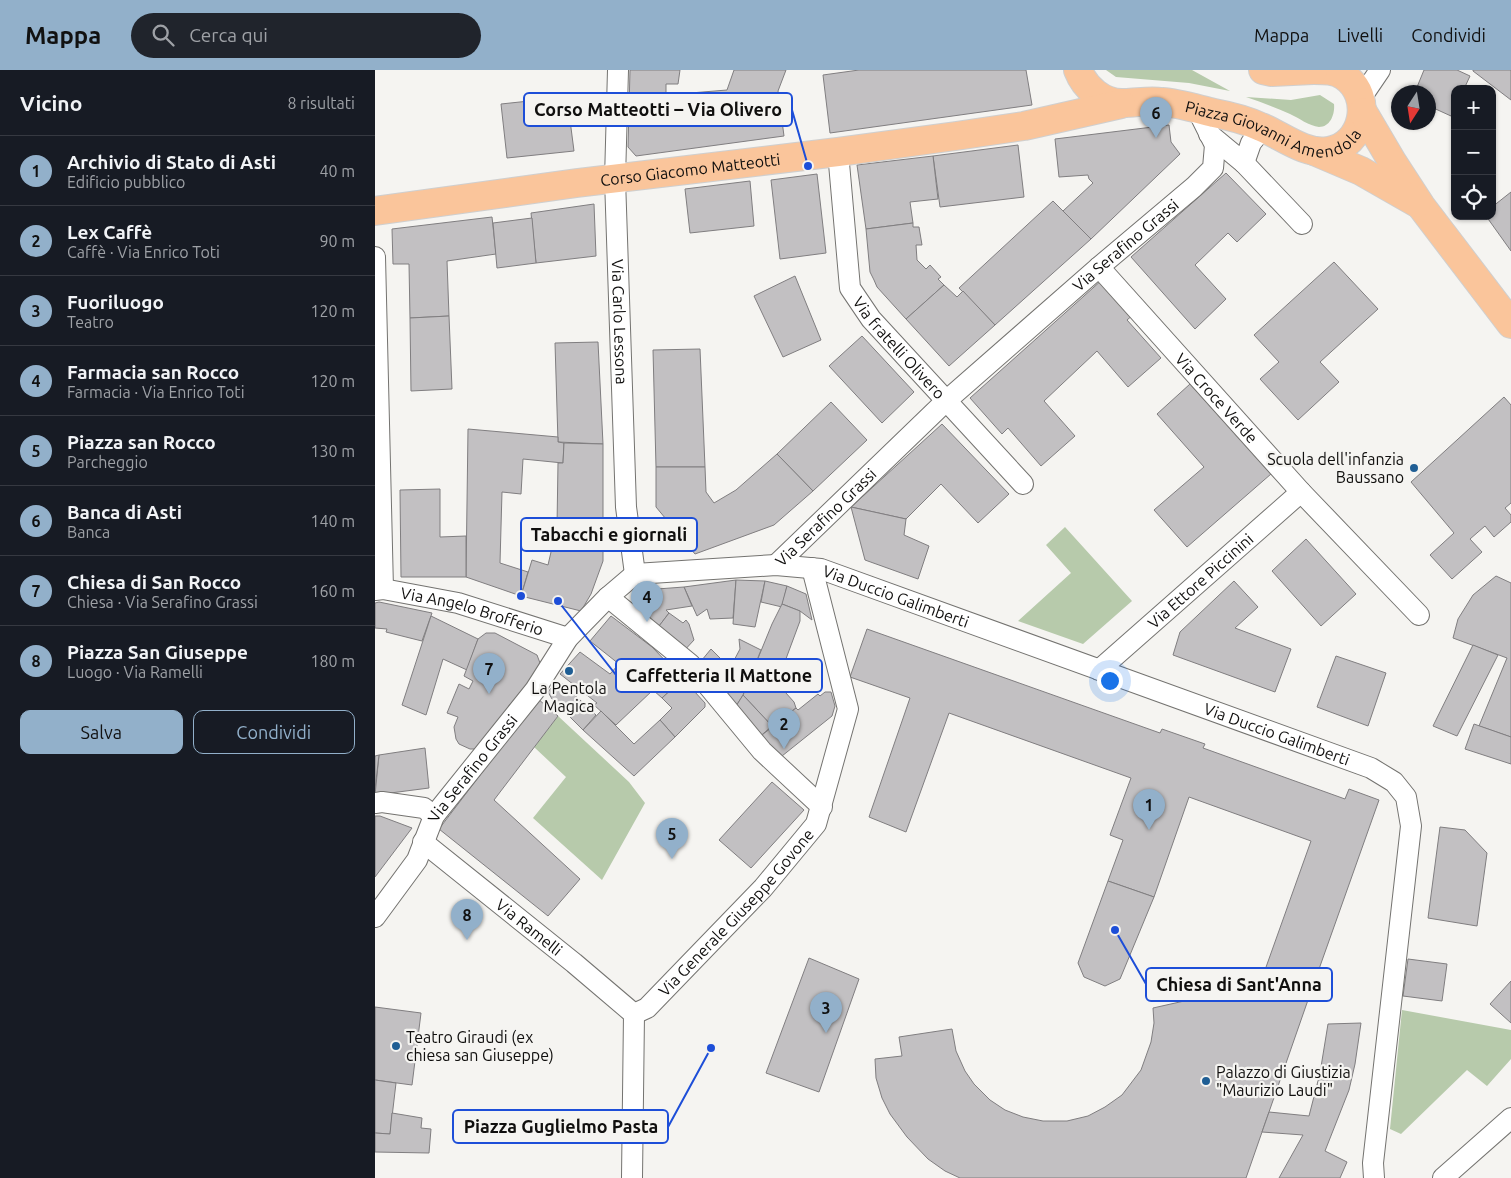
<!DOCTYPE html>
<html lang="it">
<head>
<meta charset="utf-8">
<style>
	body { margin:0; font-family:Ubuntu,sans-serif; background:#20242c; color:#f1f3f6 }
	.controls { position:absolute; right:15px; top:15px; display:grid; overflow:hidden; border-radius:10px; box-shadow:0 1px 4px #0004 }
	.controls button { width:45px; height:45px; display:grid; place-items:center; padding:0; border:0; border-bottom:1px solid #363941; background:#171b24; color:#f1f3f6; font:25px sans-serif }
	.compass { position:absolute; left:1016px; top:15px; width:45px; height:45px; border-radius:50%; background:#171b24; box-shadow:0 1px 4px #0004; rotate:192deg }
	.you { position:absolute; left:734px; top:610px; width:18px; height:18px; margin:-12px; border:4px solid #fff; border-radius:50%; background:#1a73e8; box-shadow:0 0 0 8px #1a73e833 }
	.badge { display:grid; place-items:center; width:32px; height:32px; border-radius:50%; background:#92b0ca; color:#111; font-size:16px; font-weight:700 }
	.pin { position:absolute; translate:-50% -41px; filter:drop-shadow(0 1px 2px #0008) }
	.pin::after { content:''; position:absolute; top:26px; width:18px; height:15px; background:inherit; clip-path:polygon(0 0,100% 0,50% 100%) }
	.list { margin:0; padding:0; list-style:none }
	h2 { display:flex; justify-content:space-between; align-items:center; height:65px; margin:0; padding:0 20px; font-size:21px }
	h2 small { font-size:16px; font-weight:400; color:#9ea1a6 }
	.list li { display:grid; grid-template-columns:32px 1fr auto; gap:15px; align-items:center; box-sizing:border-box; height:70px; padding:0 20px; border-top:1px solid #363941 }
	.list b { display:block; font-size:19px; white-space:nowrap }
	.list p { margin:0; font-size:16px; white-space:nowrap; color:#9ea1a6 }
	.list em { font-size:16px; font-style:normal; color:#9ea1a6 }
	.actions { display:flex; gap:10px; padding:15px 20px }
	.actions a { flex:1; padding:11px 0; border:1px solid #92b0ca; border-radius:10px; text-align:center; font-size:18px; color:#92b0ca }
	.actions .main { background:#92b0ca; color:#111 }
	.icon { flex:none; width:28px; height:28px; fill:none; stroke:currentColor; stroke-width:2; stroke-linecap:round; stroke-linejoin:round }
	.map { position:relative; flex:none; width:1136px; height:1108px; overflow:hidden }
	header { display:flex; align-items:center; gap:30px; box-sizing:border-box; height:70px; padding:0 25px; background:#92b0ca; color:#111 }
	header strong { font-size:24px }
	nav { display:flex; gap:28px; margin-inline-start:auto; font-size:18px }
	.search { width:350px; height:45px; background:#20242c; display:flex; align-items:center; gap:12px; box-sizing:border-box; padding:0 18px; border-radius:28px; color:#9ea1a6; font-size:19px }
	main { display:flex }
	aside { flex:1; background:#171b24 }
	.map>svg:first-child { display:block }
	.green { fill:#b7caab }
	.building { fill:#c2c0c2; stroke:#807e80 }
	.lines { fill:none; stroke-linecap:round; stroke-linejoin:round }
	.street-casing { stroke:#747370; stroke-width:22 }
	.primary-casing { stroke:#cfcfcf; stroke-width:30 }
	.street { stroke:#fff; stroke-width:20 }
	.primary { stroke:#fac59b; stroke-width:28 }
	.poi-dot { fill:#1f5e94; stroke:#f5f4f1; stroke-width:2 }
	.labels { text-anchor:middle; stroke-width:4.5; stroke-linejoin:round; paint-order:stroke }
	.street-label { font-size:16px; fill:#100f0e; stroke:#f5f4f1 }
	.poi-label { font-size:16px; fill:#100f0e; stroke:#f5f4f1; text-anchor:start }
	.leader { fill:none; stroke:#1d4ed8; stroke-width:2 }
	.callout-dot { fill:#1d4ed8; stroke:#f5f4f1; stroke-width:2 }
	.callout { fill:#f5f4f1; stroke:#1d4ed8; stroke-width:2 }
	.callout-label { font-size:18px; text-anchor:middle; font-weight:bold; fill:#100f0e }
</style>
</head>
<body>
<header>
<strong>Mappa</strong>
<div class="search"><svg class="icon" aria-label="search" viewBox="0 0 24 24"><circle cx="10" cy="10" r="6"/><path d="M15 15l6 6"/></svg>Cerca qui</div>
<nav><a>Mappa</a><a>Livelli</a><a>Condividi</a></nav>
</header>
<main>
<aside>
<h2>Vicino<small>8 risultati</small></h2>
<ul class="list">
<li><span class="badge">1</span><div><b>Archivio di Stato di Asti</b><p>Edificio pubblico</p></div><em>40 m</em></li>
<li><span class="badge">2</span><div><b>Lex Caffè</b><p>Caffè · Via Enrico Toti</p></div><em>90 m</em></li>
<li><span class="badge">3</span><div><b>Fuoriluogo</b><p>Teatro</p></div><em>120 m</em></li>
<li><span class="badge">4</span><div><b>Farmacia san Rocco</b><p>Farmacia · Via Enrico Toti</p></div><em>120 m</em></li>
<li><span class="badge">5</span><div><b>Piazza san Rocco</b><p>Parcheggio</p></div><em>130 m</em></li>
<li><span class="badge">6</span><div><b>Banca di Asti</b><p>Banca</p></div><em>140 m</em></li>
<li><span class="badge">7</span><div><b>Chiesa di San Rocco</b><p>Chiesa · Via Serafino Grassi</p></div><em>160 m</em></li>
<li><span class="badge">8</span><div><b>Piazza San Giuseppe</b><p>Luogo · Via Ramelli</p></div><em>180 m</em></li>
</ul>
<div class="actions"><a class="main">Salva</a><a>Condividi</a></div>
</aside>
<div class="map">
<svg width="1136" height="1108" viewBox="0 0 1136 1108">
	<rect width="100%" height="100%" fill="#f5f4f1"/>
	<g class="green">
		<path d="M 731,0 L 817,0 L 855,21 L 814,13 L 741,7 Z"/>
		<path d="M 945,25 L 959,34 C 960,43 956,57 944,57 C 934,56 924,48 915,44 C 901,38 886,32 871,27 L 916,30 Z"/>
		<path d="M 690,457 L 757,531 L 708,574 L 643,551 L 696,503 L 671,475 Z"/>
		<path d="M 183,646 L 254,712 L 270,733 L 227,810 L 158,748 L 191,707 L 159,677 Z"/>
		<path d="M 1027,940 L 1136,960 L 1136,989 L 1112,1016 L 1092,1000 L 1026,1064 L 1015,1059 Z"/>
	</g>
	<g class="building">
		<path d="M 255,0 L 305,0 L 303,14 L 291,14 L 291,25 L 352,20 L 359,0 L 411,0 L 403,21 L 409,66 L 261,86 L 253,77 Z"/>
		<path d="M 484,0 L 651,0 L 657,35 L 455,63 L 448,5 Z"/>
		<path d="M 1049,0 L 1082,0 L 1095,6 L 1089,19 L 1080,19 L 1080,38 L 1076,46 L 1054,36 L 1054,22 L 1040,22 Z"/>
		<path d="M 1136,0 L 1136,30 L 1098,1 L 1098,0 Z"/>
		<path d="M 192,27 L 199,81 L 132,88 L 126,34 Z"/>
		<path d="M 794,55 L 796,72 L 805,84 L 716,169 L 688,141 L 718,113 L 714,109 L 713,105 L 684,107 L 680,69 Z"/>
		<path d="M 643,75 L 649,127 L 565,137 L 558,86 Z"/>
		<path d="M 558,86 L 563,129 L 535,132 L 538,153 L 491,159 L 482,95 Z"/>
		<path d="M 851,103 L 891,144 L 862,172 L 853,163 L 820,195 L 851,229 L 820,259 L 756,187 Z"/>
		<path d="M 442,104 L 451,183 L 405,189 L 396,110 Z"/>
		<path d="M 375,111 L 379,156 L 315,163 L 310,119 Z"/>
		<path d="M 1136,122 L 1136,181 L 1111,146 L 1117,146 L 1117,137 Z"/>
		<path d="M 678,131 L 716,169 L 620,255 L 584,218 Z"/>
		<path d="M 219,134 L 221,186 L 161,193 L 156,143 Z"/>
		<path d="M 117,147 L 121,184 L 72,191 L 74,246 L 35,248 L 34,194 L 18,194 L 17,159 Z"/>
		<path d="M 157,148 L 161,193 L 122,198 L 118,153 Z"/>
		<path d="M 538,153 L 538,157 L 544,157 L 547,175 L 541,175 L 542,190 L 551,199 L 555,195 L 566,207 L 563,209 L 569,215 L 531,249 L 502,217 L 499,210 L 495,202 L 491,159 Z"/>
		<path d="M 959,192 L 1003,239 L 945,292 L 964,312 L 923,350 L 885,309 L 904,292 L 879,265 Z"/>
		<path d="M 420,206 L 446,270 L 408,287 L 379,226 Z"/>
		<path d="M 728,209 L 759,244 L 752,250 L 786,288 L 753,317 L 722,281 L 669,331 L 700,366 L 666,396 L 633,358 L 627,364 L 595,328 Z"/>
		<path d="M 569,215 L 582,227 L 588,221 L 620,255 L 574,296 L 531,249 Z"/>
		<path d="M 74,246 L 77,319 L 36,321 L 35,248 Z"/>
		<path d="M 487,266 L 539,322 L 507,353 L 454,296 Z"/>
		<path d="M 223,272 L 228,374 L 183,372 L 180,273 Z"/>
		<path d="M 325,279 L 330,397 L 281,397 L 278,280 Z"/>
		<path d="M 815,314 L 896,404 L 812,477 L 779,440 L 829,397 L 782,344 Z"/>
		<path d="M 1129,327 L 1136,335 L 1136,433 L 1130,438 L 1136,445 L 1136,452 L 1119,467 L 1110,456 L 1095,469 L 1107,482 L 1077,509 L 1055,485 L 1079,463 L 1036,412 Z"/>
		<path d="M 456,332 L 492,370 L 438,421 L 402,384 Z"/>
		<path d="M 567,354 L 634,424 L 603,453 L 566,414 L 531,449 L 476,437 Z"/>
		<path d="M 93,359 L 183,367 L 183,372 L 189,373 L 188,393 L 148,389 L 146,424 L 127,422 L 125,493 L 153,502 L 146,526 L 91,507 Z"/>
		<path d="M 189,373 L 228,374 L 228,491 L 216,524 L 206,541 L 146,526 L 157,490 L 173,495 L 182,456 L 183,393 L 188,393 Z"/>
		<path d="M 402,384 L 438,421 L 399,455 L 320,484 L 281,437 L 281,397 L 330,397 L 331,422 L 339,433 L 361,420 Z"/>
		<path d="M 65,419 L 65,467 L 91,466 L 91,507 L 26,507 L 25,420 Z"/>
		<path d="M 476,437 L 531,449 L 529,465 L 554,476 L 543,509 L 490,490 Z"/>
		<path d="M 931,469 L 981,524 L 946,556 L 897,501 Z"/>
		<path d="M 1121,506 L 1136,513 L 1136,667 L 1104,656 L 1132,588 L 1078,568 L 1083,549 L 1098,525 Z"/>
		<path d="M 361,510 L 358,548 L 335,549 L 332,539 L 322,546 L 309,517 Z"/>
		<path d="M 361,510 L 390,511 L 380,557 L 358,554 Z"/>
		<path d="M 390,511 L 412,516 L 407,537 L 386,532 Z"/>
		<path d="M 859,511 L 883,537 L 860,558 L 916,579 L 900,622 L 798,585 L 805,562 Z"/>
		<path d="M 412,516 L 431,524 L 437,550 L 425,541 L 407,534 Z"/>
		<path d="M 309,517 L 317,536 L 291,540 L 294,543 L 281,560 L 254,535 L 282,519 Z"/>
		<path d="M 4,532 L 57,543 L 47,571 L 11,562 L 12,559 L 0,558 L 0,533 Z"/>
		<path d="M 407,534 L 425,541 L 425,551 L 402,613 L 419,632 L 421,638 L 397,656 L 368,625 L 397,554 Z"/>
		<path d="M 294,543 L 308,553 L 311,550 L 314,554 L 319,570 L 307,583 L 281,560 Z"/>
		<path d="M 56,546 L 103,569 L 92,600 L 68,589 L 51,645 L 27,635 Z"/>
		<path d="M 236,546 L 277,577 L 308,609 L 287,628 L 278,620 L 241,655 L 219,635 L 222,633 L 185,604 L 205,582 L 235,604 L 244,594 L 215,571 Z"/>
		<path d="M 492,559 L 785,663 L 787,659 L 830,674 L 828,678 L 970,729 L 974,719 L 1004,730 L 933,930 L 885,914 L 936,771 L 814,727 L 779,827 L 733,811 L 748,770 L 735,765 L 756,708 L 574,643 L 531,762 L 494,747 L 535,628 L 475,607 Z"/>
		<path d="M 111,563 L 120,563 L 162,585 L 165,593 L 163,599 L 139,637 L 135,634 L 111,674 L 102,679 L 95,679 L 84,674 L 81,669 L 79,657 L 83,647 L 72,643 L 84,614 L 94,619 L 98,611 L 89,606 L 103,569 Z"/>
		<path d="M 364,569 L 386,580 L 368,625 L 358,641 L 322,596 L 336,579 L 355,598 L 365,579 Z"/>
		<path d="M 1098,575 L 1123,585 L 1082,666 L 1058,656 Z"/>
		<path d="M 961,586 L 1011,603 L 993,656 L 942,637 Z"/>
		<path d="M 308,609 L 330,633 L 330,637 L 300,667 L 285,650 L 297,638 L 287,628 Z"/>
		<path d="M 180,613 L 188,614 L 221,645 L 208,660 L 177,629 L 173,622 Z"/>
		<path d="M 450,622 L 456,622 L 460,636 L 457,646 L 402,690 L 382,669 L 421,638 L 423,640 L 443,624 L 445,626 Z"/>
		<path d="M 368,625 L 397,656 L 382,669 L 358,641 Z"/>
		<path d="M 163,629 L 183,646 L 119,730 L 205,809 L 173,846 L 64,759 Z"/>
		<path d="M 226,641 L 259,674 L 285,650 L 300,667 L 259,706 L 208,660 Z"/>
		<path d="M 1099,654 L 1136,667 L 1136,694 L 1090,679 Z"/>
		<path d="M 50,678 L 54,718 L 0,725 L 4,685 Z"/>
		<path d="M 4,685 L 0,719 L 0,686 Z"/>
		<path d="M 397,712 L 429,740 L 376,798 L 344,770 Z"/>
		<path d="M 0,746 L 5,746 L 37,758 L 0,807 Z"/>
		<path d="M 1065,757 L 1090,760 L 1112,783 L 1102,856 L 1053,848 Z"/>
		<path d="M 733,811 L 779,827 L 745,909 L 730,916 L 709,907 L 703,893 Z"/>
		<path d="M 434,888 L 484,909 L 444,1022 L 391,1003 Z"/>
		<path d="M 1033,889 L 1072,894 L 1067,931 L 1028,926 Z"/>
		<path d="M 1136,911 L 1136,953 L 1115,934 Z"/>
		<path d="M 885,914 L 933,930 L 871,1108 L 585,1108 L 570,1101 L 553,1089 L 532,1067 L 515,1044 L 507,1028 L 501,1008 L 500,989 L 527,986 L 524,967 L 577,959 L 581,981 L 590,1001 L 599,1014 L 615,1030 L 630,1040 L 648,1047 L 668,1051 L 692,1051 L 713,1046 L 730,1037 L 747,1025 L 766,1000 L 776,972 L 779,953 L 778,938 Z"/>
		<path d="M 0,937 L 46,943 L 37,1015 L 0,1010 Z"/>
		<path d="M 986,953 L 980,994 L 974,1020 L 950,1081 L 972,1092 L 965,1108 L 904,1108 L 928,1065 L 887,1062 L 894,1042 L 934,1046 L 945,1003 L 953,954 Z"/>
		<path d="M 0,1010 L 21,1013 L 15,1064 L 0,1063 Z"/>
		<path d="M 17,1043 L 47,1048 L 46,1058 L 56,1059 L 54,1083 L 0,1082 L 0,1063 L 15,1064 Z"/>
	</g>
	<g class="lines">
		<g class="street-casing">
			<g id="street">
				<path id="s1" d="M 243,0 L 240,109 L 251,437 L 260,504"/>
				<path d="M 986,28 L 1005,0"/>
				<path d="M 834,64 L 869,93 L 876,73 L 888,58"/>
				<path id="s2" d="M 463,82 L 475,218 L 496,249 L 648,414"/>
				<path d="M 869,93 L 927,154"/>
				<path d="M 0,187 L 8,519"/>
				<path id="s3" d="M 724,197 L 926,422 L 1044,545"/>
				<path id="s4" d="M 401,495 L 571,331 L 724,197 L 819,117 L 838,98 L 840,75 L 822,39"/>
				<path id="s5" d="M 0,520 L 8,519 L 83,533 L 193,568"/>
				<path d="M 233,527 L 315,594 L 387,681 L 447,737"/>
				<path id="s6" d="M 724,600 L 926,422"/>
				<path d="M 0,733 L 7,732 L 49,738 L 59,746"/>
				<path id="s7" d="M 48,772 L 199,893 L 259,944"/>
				<path id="s8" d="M 0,847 L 42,790 L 59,746 L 160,620 L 193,568 L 233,527 L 260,504 L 401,495 L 446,499 L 996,698 L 1019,712 L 1031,727 L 1036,756 L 998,1093 L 999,1108"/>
				<path id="s9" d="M 259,944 L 272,938 L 388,818 L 441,754 L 473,639 L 437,498"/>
				<path d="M 257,1108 L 259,944"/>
				<path d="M 1068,1108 L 1136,1048"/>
			</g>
		</g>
		<g class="primary-casing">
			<g id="primary">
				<path id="s10" d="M 703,0 C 710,18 728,34 749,33 C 761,33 774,30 787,32 C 804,33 822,39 839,43 C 855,46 871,50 886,57 C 906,65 930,85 953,81 C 989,76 999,26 969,6 C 960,0 950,0 939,0"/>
				<path d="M 888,0 L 897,2 L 938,0"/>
				<path d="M 988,42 L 1018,93 L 1046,136 L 1136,254"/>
				<path d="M 939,81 L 986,101 L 1042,133"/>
				<path id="s11" d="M 0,141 L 202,113 L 463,82 L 581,66 L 649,56 L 746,34"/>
			</g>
		</g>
		<use href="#street" class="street"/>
		<use href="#primary" class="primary"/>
	</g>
	<g class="poi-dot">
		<circle cx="1039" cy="398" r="5"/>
		<circle cx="194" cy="601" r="5"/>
		<circle cx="21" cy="976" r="5"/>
		<circle cx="831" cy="1011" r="5"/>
	</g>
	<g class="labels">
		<g class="street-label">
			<text dy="6" stroke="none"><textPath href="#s10" startOffset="216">Piazza Giovanni Amendola</textPath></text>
			<text dy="6" stroke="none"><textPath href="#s11" startOffset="318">Corso Giacomo Matteotti</textPath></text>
			<text dy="6" stroke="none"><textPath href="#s4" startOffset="474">Via Serafino Grassi</textPath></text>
			<text dy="6" stroke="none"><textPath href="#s1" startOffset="252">Via Carlo Lessona</textPath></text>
			<text dy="6" stroke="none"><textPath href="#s2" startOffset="214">Via fratelli Olivero</textPath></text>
			<text dy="6" stroke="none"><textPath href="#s3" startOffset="176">Via Croce Verde</textPath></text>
			<text dy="6" stroke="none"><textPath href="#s4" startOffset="69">Via Serafino Grassi</textPath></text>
			<text dy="6" stroke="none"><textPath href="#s6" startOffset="135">Via Ettore Piccinini</textPath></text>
			<text dy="6" stroke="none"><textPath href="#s8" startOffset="700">Via Duccio Galimberti</textPath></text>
			<text dy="6" stroke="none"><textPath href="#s5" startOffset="100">Via Angelo Brofferio</textPath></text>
			<text dy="6" stroke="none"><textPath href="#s8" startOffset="1105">Via Duccio Galimberti</textPath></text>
			<text dy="6" stroke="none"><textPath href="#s8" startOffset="179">Via Serafino Grassi</textPath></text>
			<text dy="6" stroke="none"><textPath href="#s9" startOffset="145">Via Generale Giuseppe Govone</textPath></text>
			<text dy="6" stroke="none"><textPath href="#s7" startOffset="136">Via Ramelli</textPath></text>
		</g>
		<g class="poi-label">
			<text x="1029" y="395" text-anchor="end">Scuola dell'infanzia<tspan x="1029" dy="18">Baussano</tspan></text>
			<text x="194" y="624" text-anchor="middle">La Pentola<tspan x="194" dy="18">Magica</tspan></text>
			<text x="31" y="973">Teatro Giraudi (ex<tspan x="31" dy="18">chiesa san Giuseppe)</tspan></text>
			<text x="841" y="1008">Palazzo di Giustizia<tspan x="841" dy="18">"Maurizio Laudi"</tspan></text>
		</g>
	</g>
	<path class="leader" d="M433 96L417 40M146 526L146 465M183 531L241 605M740 860L771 914M336 978L293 1057"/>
	<g class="callout-dot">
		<circle cx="433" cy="96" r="5"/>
		<circle cx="146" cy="526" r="5"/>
		<circle cx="183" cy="531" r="5"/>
		<circle cx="740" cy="860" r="5"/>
		<circle cx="336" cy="978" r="5"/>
	</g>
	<g class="callout">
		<rect x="149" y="23" width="268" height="33" rx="5"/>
		<rect x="146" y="448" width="176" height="33" rx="5"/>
		<rect x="241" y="589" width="206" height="33" rx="5"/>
		<rect x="771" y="898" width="186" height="33" rx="5"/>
		<rect x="78" y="1040" width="215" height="33" rx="5"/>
	</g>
	<g class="callout-label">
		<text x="283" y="46">Corso Matteotti – Via Olivero</text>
		<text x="234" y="471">Tabacchi e giornali</text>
		<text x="344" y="612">Caffetteria Il Mattone</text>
		<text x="864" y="921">Chiesa di Sant'Anna</text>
		<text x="186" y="1063">Piazza Guglielmo Pasta</text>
	</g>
</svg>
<div class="controls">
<button>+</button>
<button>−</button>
<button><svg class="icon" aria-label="locate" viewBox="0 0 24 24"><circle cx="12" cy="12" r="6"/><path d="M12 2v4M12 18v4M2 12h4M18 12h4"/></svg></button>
</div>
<svg class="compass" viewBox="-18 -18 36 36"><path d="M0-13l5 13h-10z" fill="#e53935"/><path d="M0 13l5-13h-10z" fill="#9ea1a6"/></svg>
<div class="you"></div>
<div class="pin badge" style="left:774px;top:760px">1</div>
<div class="pin badge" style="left:409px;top:679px">2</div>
<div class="pin badge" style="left:451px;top:963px">3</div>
<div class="pin badge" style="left:272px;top:552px">4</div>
<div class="pin badge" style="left:297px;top:789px">5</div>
<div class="pin badge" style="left:781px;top:68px">6</div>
<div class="pin badge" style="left:114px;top:624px">7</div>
<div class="pin badge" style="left:92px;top:870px">8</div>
</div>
</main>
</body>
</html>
